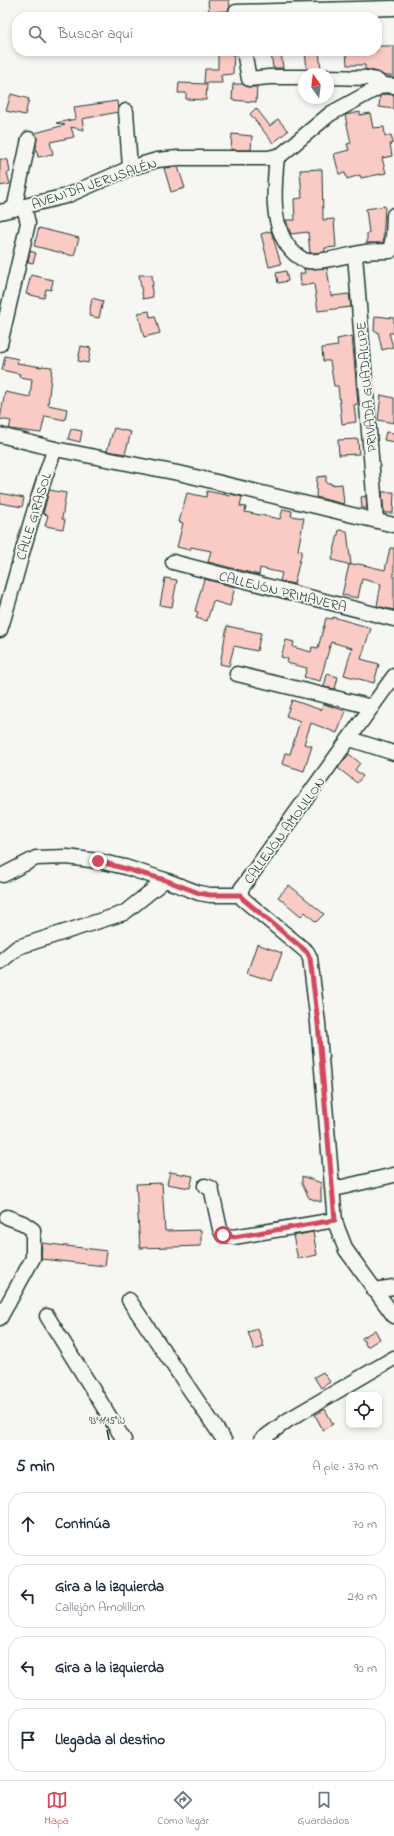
<!DOCTYPE html>
<html lang="es">
<head>
<meta charset="utf-8">
<style>
	body { margin:0; font-family:"Indie Flower",sans-serif; background:#f6f6f7; color:#1f2937 }
	.controls { position:absolute; right:12px; bottom:12px; display:grid; overflow:hidden; border-radius:8px; box-shadow:0 2px 6px #0003 }
	.controls button { width:36px; height:36px; display:grid; place-items:center; padding:0; border:0; border-bottom:1px solid #e0e1e3; background:#fff; color:#1f2937; font:20px sans-serif }
	.compass { position:absolute; left:298px; top:68px; width:36px; height:36px; border-radius:50%; background:#fff; box-shadow:0 2px 6px #0003; rotate:346deg }
	.stop { position:absolute; width:12px; height:12px; margin:-9px; border:3px solid #d1495b; border-radius:50%; background:#fff }
	.stop.end { background:#d1495b; border-color:#fff; box-shadow:0 1px 4px #0008 }
	.list { margin:0; padding:0; list-style:none }
	h2 { display:flex; justify-content:space-between; align-items:center; height:52px; margin:0; padding:0 16px; font-size:17px }
	h2 small { font-size:13px; font-weight:400; color:#747a83 }
	.list li { display:grid; grid-template-columns:26px 1fr auto; gap:12px; align-items:center; box-sizing:border-box; height:64px; margin:0 8px 8px; padding:0 8px; border:1px solid #e0e1e3; border-radius:16px }
	.list b { display:block; font-size:15px; white-space:nowrap }
	.list p { margin:0; font-size:13px; white-space:nowrap; color:#747a83 }
	.list em { font-size:13px; font-style:normal; color:#747a83 }
	.icon { flex:none; width:22px; height:22px; fill:none; stroke:currentColor; stroke-width:2; stroke-linecap:round; stroke-linejoin:round }
	.map { position:relative; flex:none; width:394px; height:1440px; overflow:hidden }
	.search { position:absolute; background:#fff; box-shadow:0 2px 6px #0003; left:12px; right:12px; top:12px; height:44px; display:flex; align-items:center; gap:10px; box-sizing:border-box; padding:0 14px; border-radius:16px; color:#747a83; font-size:15px }
	.sheet { height:340px; background:#fff }
	nav { display:flex; justify-content:space-around; align-items:center; box-sizing:border-box; height:56px; border-top:1px solid #e0e1e3; background:#fff; font-size:11px; color:#747a83 }
	nav a { display:grid; justify-items:center; gap:2px }
	nav .on { color:#d1495b }
	.map>svg:first-child { display:block }
	.building { fill:#facac4; stroke:#1f3d34 }
	.lines { fill:none; stroke-linecap:round; stroke-linejoin:round }
	.minor-casing { stroke:#1f3d34; stroke-width:17 }
	.minor { stroke:#f6f6f2; stroke-width:14 }
	.route { stroke:#d1495b; stroke-width:5 }
	.ticks { fill:none; stroke:#1f3d34; stroke-width:1.5 }
	.labels { text-anchor:middle; stroke-width:3.5; stroke-linejoin:round; paint-order:stroke }
	.street-label { font-size:14px; fill:#1f3d34; stroke:#f6f6f2 }
	.ticks-label { font-size:10px; text-anchor:middle; fill:#1f3d34; stroke:#f6f6f2; stroke-width:3.5; stroke-linejoin:round; paint-order:stroke }
</style>
</head>
<body>
<div class="map">
<svg width="394" height="1440" viewBox="0 0 394 1440">
	<rect width="100%" height="100%" fill="#f6f6f2"/>
	<filter id="ink" filterUnits="userSpaceOnUse"><feTurbulence type="fractalNoise" baseFrequency=".025" numOctaves="2"/><feDisplacementMap in="SourceGraphic" scale="8" xChannelSelector="R" yChannelSelector="G"/><feConvolveMatrix kernelMatrix="1 2 1 2 8 2 1 2 1" color-interpolation-filters="sRGB"/></filter>
	<g filter="url(#ink)">
		<g class="building">
			<path d="M 208,0 L 229,0 L 230,7 L 228,11 L 209,12 Z"/>
			<path d="M 377,46 L 394,46 L 394,76 L 385,76 L 378,72 L 365,69 L 365,65 L 347,65 L 346,51 L 377,51 Z"/>
			<path d="M 218,51 L 234,51 L 233,74 L 221,75 L 222,83 L 204,83 L 205,69 L 218,69 Z"/>
			<path d="M 305,51 L 319,51 L 321,70 L 310,71 L 307,69 Z"/>
			<path d="M 281,52 L 283,68 L 273,68 L 271,53 Z"/>
			<path d="M 179,83 L 207,84 L 206,100 L 186,99 L 186,93 L 178,93 Z"/>
			<path d="M 233,84 L 242,84 L 249,87 L 257,87 L 256,102 L 232,100 Z"/>
			<path d="M 11,94 L 29,99 L 25,115 L 6,111 Z"/>
			<path d="M 385,94 L 394,95 L 394,109 L 379,107 L 380,96 Z"/>
			<path d="M 117,101 L 118,112 L 82,119 L 84,130 L 71,127 L 74,137 L 50,142 L 53,154 L 38,157 L 36,148 L 37,137 L 35,133 L 65,125 L 56,123 L 76,119 L 74,107 Z"/>
			<path d="M 256,108 L 270,126 L 278,119 L 288,131 L 273,143 L 250,114 Z"/>
			<path d="M 360,112 L 360,115 L 370,113 L 373,128 L 384,127 L 385,136 L 391,135 L 393,143 L 390,144 L 392,156 L 382,158 L 386,173 L 361,178 L 360,175 L 347,179 L 345,173 L 339,174 L 334,154 L 349,150 L 347,144 L 351,143 L 345,115 Z"/>
			<path d="M 232,134 L 252,136 L 251,150 L 231,150 Z"/>
			<path d="M 0,159 L 8,160 L 10,172 L 7,173 L 10,184 L 0,186 Z"/>
			<path d="M 178,167 L 185,188 L 171,192 L 164,168 Z"/>
			<path d="M 322,169 L 323,220 L 334,219 L 336,247 L 325,248 L 325,252 L 310,253 L 308,232 L 291,234 L 286,220 L 295,220 L 294,199 L 302,198 L 300,170 Z"/>
			<path d="M 385,206 L 383,243 L 367,243 L 367,233 L 369,233 L 366,209 Z"/>
			<path d="M 39,228 L 79,238 L 74,256 L 34,246 Z"/>
			<path d="M 271,231 L 281,264 L 269,267 L 261,234 Z"/>
			<path d="M 30,251 L 36,253 L 33,263 L 28,262 Z"/>
			<path d="M 327,268 L 331,296 L 349,294 L 351,307 L 318,311 L 314,284 L 301,286 L 300,274 L 305,273 L 304,269 Z"/>
			<path d="M 286,271 L 288,281 L 278,283 L 276,273 Z"/>
			<path d="M 31,275 L 53,280 L 51,290 L 46,289 L 44,298 L 26,294 Z"/>
			<path d="M 139,275 L 152,275 L 153,286 L 151,286 L 153,297 L 143,299 Z"/>
			<path d="M 92,298 L 103,301 L 99,318 L 89,316 Z"/>
			<path d="M 149,311 L 150,317 L 155,316 L 160,333 L 144,337 L 138,313 Z"/>
			<path d="M 375,316 L 394,318 L 394,333 L 389,333 L 393,347 L 382,350 L 378,332 L 374,331 Z"/>
			<path d="M 352,336 L 358,404 L 354,405 L 356,422 L 342,424 L 338,386 L 334,386 L 330,361 L 323,361 L 322,348 L 338,346 L 337,339 Z"/>
			<path d="M 81,346 L 91,348 L 88,363 L 78,361 Z"/>
			<path d="M 5,356 L 18,359 L 17,363 L 42,367 L 42,366 L 52,367 L 48,405 L 67,409 L 65,420 L 45,416 L 41,433 L 9,429 L 11,421 L 0,419 L 5,392 L 30,397 L 32,379 L 19,377 L 20,374 L 2,370 Z"/>
			<path d="M 381,395 L 394,398 L 394,423 L 378,420 Z"/>
			<path d="M 114,428 L 131,432 L 125,454 L 107,451 Z"/>
			<path d="M 71,429 L 82,431 L 80,442 L 68,439 Z"/>
			<path d="M 386,432 L 394,433 L 394,442 L 384,440 Z"/>
			<path d="M 358,439 L 359,454 L 339,455 L 338,440 Z"/>
			<path d="M 326,476 L 326,483 L 331,483 L 331,485 L 342,484 L 344,504 L 316,497 L 317,477 Z"/>
			<path d="M 49,490 L 66,493 L 62,519 L 65,520 L 63,529 L 45,526 L 48,515 L 43,514 Z"/>
			<path d="M 207,491 L 230,496 L 231,494 L 242,497 L 240,506 L 246,507 L 245,512 L 280,519 L 283,509 L 292,511 L 291,516 L 304,518 L 298,550 L 302,551 L 294,584 L 280,581 L 282,573 L 260,568 L 259,575 L 208,562 L 211,551 L 191,547 L 190,550 L 177,547 L 183,523 L 179,522 L 187,493 L 206,497 Z"/>
			<path d="M 382,492 L 394,492 L 393,513 L 384,513 Z"/>
			<path d="M 0,493 L 24,498 L 22,507 L 0,503 Z"/>
			<path d="M 366,496 L 367,508 L 362,508 L 361,497 Z"/>
			<path d="M 339,530 L 347,531 L 351,565 L 332,560 Z"/>
			<path d="M 390,548 L 394,548 L 394,610 L 377,606 L 381,584 L 362,579 L 358,598 L 342,595 L 349,565 L 359,564 L 385,570 Z"/>
			<path d="M 165,578 L 177,580 L 172,607 L 160,605 Z"/>
			<path d="M 204,579 L 235,587 L 230,606 L 213,601 L 207,621 L 196,618 L 198,612 L 195,611 Z"/>
			<path d="M 333,617 L 371,628 L 361,659 L 379,664 L 374,683 L 344,675 L 352,648 L 331,642 L 320,681 L 304,677 L 307,668 L 287,663 L 288,659 L 281,657 L 286,640 L 294,642 L 293,647 L 311,652 L 312,647 L 318,648 L 326,618 L 332,619 Z"/>
			<path d="M 227,626 L 261,633 L 257,651 L 234,646 L 229,666 L 220,664 Z"/>
			<path d="M 327,674 L 338,677 L 335,689 L 324,687 Z"/>
			<path d="M 292,700 L 321,710 L 324,704 L 346,711 L 337,733 L 311,723 L 304,744 L 312,746 L 304,771 L 282,764 L 285,753 L 290,754 L 300,721 L 286,716 Z"/>
			<path d="M 349,754 L 360,763 L 355,770 L 363,776 L 357,783 L 338,768 Z"/>
			<path d="M 289,885 L 324,914 L 316,922 L 305,912 L 301,916 L 278,897 Z"/>
			<path d="M 257,944 L 282,953 L 272,981 L 247,973 Z"/>
			<path d="M 170,1172 L 193,1176 L 190,1188 L 167,1184 Z"/>
			<path d="M 302,1176 L 321,1183 L 321,1202 L 309,1198 L 302,1184 Z"/>
			<path d="M 162,1183 L 165,1231 L 201,1230 L 201,1246 L 140,1248 L 136,1184 Z"/>
			<path d="M 313,1232 L 317,1255 L 298,1259 L 293,1236 Z"/>
			<path d="M 42,1243 L 107,1251 L 105,1266 L 41,1259 Z"/>
			<path d="M 258,1329 L 264,1347 L 254,1350 L 248,1332 Z"/>
			<path d="M 375,1330 L 380,1339 L 367,1347 L 362,1338 Z"/>
			<path d="M 323,1372 L 330,1382 L 321,1388 L 314,1377 Z"/>
			<path d="M 325,1409 L 333,1424 L 323,1430 L 315,1415 Z"/>
		</g>
		<g class="lines">
			<g class="minor-casing">
				<g id="minor">
					<path d="M 236,12 L 394,8"/>
					<path d="M 244,51 L 249,79 L 269,77 L 304,77"/>
					<path d="M 328,77 L 367,78 L 376,80 L 383,85 L 394,86"/>
					<path d="M 126,111 L 130,168"/>
					<path d="M 277,156 C 274,188 269,230 295,254 C 299,257 304,261 308,261 C 323,263 351,254 366,252 C 374,251 382,251 390,251 L 393,237 L 394,215"/>
					<path d="M 14,209 L 29,139"/>
					<path d="M 0,212 L 66,196 L 130,168 L 157,160 L 178,158 L 269,158 L 281,155 L 330,114 L 383,85"/>
					<path d="M 355,255 L 376,520"/>
					<path d="M 0,344 L 28,223 L 24,207"/>
					<path d="M 0,435 L 55,449 L 183,474 L 394,525"/>
					<path d="M 173,562 L 394,619"/>
					<path d="M 0,630 C 19,570 32,508 55,449"/>
					<path d="M 237,674 L 372,707"/>
					<path d="M 394,676 L 241,889 L 241,895 L 243,899 L 307,952 L 310,958 L 318,1023 L 335,1222 L 346,1250 L 394,1316"/>
					<path d="M 350,739 L 394,753"/>
					<path d="M 3,875 L 36,858 L 67,857 L 98,861 L 125,867 L 165,880 L 199,893 L 210,895 L 241,895"/>
					<path d="M 0,962 L 18,947 L 124,913 L 165,880"/>
					<path d="M 205,1186 L 211,1188 L 212,1192 L 220,1229 L 223,1235 L 234,1237 L 335,1220"/>
					<path d="M 334,1189 L 394,1175"/>
					<path d="M 374,1290 L 394,1287"/>
					<path d="M 129,1300 L 224,1440"/>
					<path d="M 47,1316 L 124,1440"/>
					<path d="M 0,1318 L 33,1258 L 33,1230 L 23,1223 L 7,1217"/>
					<path d="M 261,1440 L 288,1420 L 394,1358"/>
				</g>
			</g>
			<use href="#minor" class="minor"/>
		</g>
	</g>
	<g class="lines" filter="url(#ink)">
		<path class="route" d="M 98,861 L 165,880 L 199,893 L 210,895 L 241,895 L 243,899 L 307,952 L 310,958 L 318,1023 L 335,1220 L 234,1237 L 223,1235"/>
	</g>
	<path class="ticks" d="M 107,1430 L 109,1440"/>
	<g class="labels">
		<g class="street-label">
			<text transform="translate(94 183) rotate(-19)" y="5">AVENIDA JERUSALÉN</text>
			<text transform="translate(366 387) rotate(-95)" y="5">PRIVADA GUADALUPE</text>
			<text transform="translate(33 516) rotate(-73)" y="5">CALLE GIRASOL</text>
			<text transform="translate(283 591) rotate(14)" y="5">CALLEJÓN PRIMAVERA</text>
			<text transform="translate(284 830) rotate(-54)" y="5">CALLEJÓN AMOLILLON</text>
		</g>
	</g>
	<g class="ticks-label">
		<text x="107" y="1424">93°11'15"W</text>
	</g>
</svg>
<div class="controls">
<button><svg class="icon" aria-label="locate" viewBox="0 0 24 24"><circle cx="12" cy="12" r="6"/><path d="M12 2v4M12 18v4M2 12h4M18 12h4"/></svg></button>
</div>
<svg class="compass" viewBox="-18 -18 36 36"><path d="M0-13l5 13h-10z" fill="#e53935"/><path d="M0 13l5-13h-10z" fill="#747a83"/></svg>
<div class="stop" style="left:223px;top:1235px"></div>
<div class="stop end" style="left:98px;top:861px"></div>
<div class="search"><svg class="icon" aria-label="search" viewBox="0 0 24 24"><circle cx="10" cy="10" r="6"/><path d="M15 15l6 6"/></svg>Buscar aquí</div>
</div>
<section class="sheet">
<h2>5 min<small>A pie · 370 m</small></h2>
<ul class="list">
<li><svg class="icon" aria-label="ahead" viewBox="0 0 24 24"><path d="M12 20V5M6 11l6-6 6 6"/></svg><div><b>Continúa</b></div><em>70 m</em></li>
<li><svg class="icon" aria-label="left" viewBox="0 0 24 24"><path d="M17 20v-9H6M10 6l-5 5 5 5"/></svg><div><b>Gira a la izquierda</b><p>Callejón Amolillon</p></div><em>210 m</em></li>
<li><svg class="icon" aria-label="left" viewBox="0 0 24 24"><path d="M17 20v-9H6M10 6l-5 5 5 5"/></svg><div><b>Gira a la izquierda</b></div><em>90 m</em></li>
<li><svg class="icon" aria-label="arrive" viewBox="0 0 24 24"><path d="M6 21V4h12l-3 4 3 4H6"/></svg><div><b>Llegada al destino</b></div></li>
</ul>
</section>
<nav>
<a class="on"><svg class="icon" aria-label="map" viewBox="0 0 24 24"><path d="M3 6l6-2 6 2 6-2v14l-6 2-6-2-6 2zM9 4v14M15 6v14"/></svg>Mapa</a>
<a><svg class="icon" aria-label="directions" viewBox="0 0 24 24"><path d="M12 3l9 9-9 9-9-9zM9 14v-3h6M13 9l2 2-2 2"/></svg>Cómo llegar</a>
<a><svg class="icon" aria-label="saved" viewBox="0 0 24 24"><path d="M7 4h10v16l-5-4-5 4z"/></svg>Guardados</a>
</nav>
</body>
</html>
